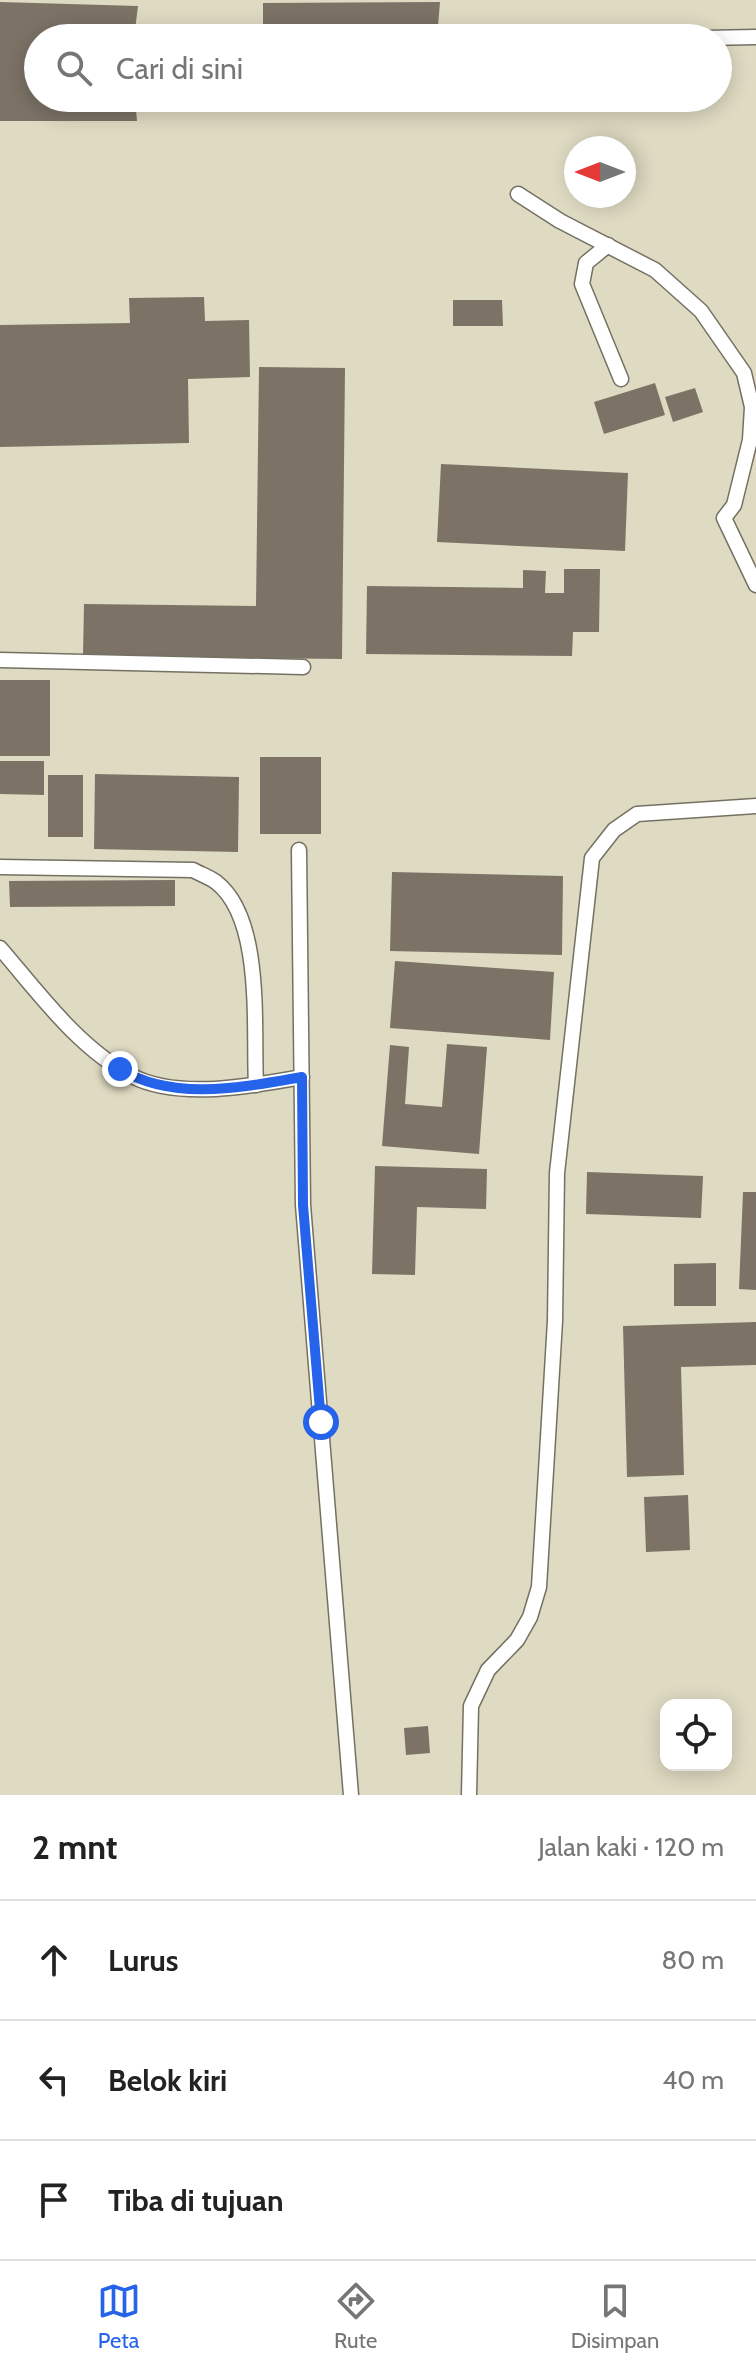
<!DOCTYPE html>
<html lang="id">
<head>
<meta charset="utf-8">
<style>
	body { margin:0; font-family:Cabin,sans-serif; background:#f2f2f2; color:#222 }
	.controls { position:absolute; right:24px; bottom:24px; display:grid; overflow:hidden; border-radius:16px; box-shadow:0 4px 20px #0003 }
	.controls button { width:72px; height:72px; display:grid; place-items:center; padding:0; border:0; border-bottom:2px solid #e0e0e0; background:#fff; color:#222; font:40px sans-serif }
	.compass { position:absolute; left:564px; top:136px; width:72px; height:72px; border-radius:50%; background:#fff; box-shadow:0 4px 20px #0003; rotate:270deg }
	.stop { position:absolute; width:24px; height:24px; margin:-18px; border:6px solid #2563eb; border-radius:50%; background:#fff }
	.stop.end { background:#2563eb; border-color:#fff; box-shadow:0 2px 8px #0008 }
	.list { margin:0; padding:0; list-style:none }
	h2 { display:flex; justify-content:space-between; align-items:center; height:104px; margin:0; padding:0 32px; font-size:34px }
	h2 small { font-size:26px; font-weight:400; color:#767676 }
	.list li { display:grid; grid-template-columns:52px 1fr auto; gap:24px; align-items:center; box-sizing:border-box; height:120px; padding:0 32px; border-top:2px solid #e0e0e0 }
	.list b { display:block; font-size:30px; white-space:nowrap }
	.list em { font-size:26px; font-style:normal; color:#767676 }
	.icon { flex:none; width:44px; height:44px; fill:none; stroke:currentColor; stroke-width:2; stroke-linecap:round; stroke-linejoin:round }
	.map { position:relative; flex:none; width:756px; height:1795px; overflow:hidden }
	.search { position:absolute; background:#fff; box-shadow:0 4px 20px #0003; left:24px; right:24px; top:24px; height:88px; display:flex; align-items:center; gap:20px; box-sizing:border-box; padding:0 28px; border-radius:44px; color:#767676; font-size:30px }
	.sheet { height:464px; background:#fff }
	nav { display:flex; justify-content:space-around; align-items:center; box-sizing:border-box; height:112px; border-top:2px solid #e0e0e0; background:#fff; font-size:22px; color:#767676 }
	nav a { display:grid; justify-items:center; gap:4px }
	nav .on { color:#2563eb }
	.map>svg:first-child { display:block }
	.built { fill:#dfdac2; fill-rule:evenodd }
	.building { fill:#7c7266 }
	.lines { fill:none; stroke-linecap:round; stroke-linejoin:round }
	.lane-casing { stroke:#747163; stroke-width:17 }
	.lane { stroke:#fff; stroke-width:14 }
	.route { stroke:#2563eb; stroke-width:10 }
</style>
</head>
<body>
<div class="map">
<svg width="756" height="1795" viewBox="0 0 756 1795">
	<rect width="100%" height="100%" fill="#eae7d6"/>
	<path class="built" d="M 0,0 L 756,0 L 756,1795 L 0,1795 ZM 38,38 L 718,38 L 718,98 L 38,98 ZM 576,148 L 624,148 L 624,196 L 576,196 ZM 666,1705 L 726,1705 L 726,1765 L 666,1765 Z"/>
	<g class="building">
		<path d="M 0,2 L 138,6 L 134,38 L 38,38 L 38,98 L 135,98 L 137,121 L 0,121 Z"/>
		<path d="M 440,2 L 437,38 L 263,38 L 263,3 Z"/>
		<rect x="548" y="98" width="25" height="12"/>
		<path d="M 204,297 L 205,321 L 249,320 L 250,377 L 188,379 L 189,443 L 0,447 L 0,325 L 130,323 L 129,298 Z"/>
		<path d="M 453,300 L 502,300 L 503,326 L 453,326 Z"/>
		<path d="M 259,367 L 345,368 L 342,659 L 83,656 L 84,604 L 256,606 Z"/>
		<path d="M 655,383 L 665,415 L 604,434 L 594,402 Z"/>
		<path d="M 695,388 L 703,412 L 673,422 L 665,397 Z"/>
		<path d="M 441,464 L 628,473 L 625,551 L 437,542 Z"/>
		<path d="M 564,569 L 600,569 L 599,632 L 573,632 L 572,656 L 366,654 L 367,586 L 523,588 L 523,570 L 546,571 L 545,593 L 564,593 Z"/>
		<rect x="0" y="680" width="50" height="76"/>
		<rect x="260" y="757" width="61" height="77"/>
		<path d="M 0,761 L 44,761 L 44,795 L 0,794 Z"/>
		<path d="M 95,774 L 239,777 L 238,852 L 94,849 Z"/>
		<rect x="48" y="775" width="35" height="62"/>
		<path d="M 392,872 L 563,876 L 562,955 L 390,951 Z"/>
		<path d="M 175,880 L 175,906 L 10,907 L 9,881 Z"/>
		<path d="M 395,961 L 554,972 L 550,1040 L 390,1028 Z"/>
		<path d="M 447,1044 L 487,1047 L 479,1154 L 382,1146 L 390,1045 L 409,1047 L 405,1104 L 442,1107 Z"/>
		<path d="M 375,1166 L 487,1169 L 486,1209 L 417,1207 L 415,1275 L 372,1274 Z"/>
		<path d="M 587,1172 L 703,1176 L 701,1218 L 586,1214 Z"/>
		<path d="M 743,1192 L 756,1192 L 756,1290 L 739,1289 Z"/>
		<path d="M 716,1263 L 716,1306 L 674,1306 L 674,1264 Z"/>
		<path d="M 756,1322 L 756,1365 L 681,1367 L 684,1475 L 627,1477 L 623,1326 Z"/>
		<path d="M 688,1495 L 690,1550 L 646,1552 L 644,1497 Z"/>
		<path d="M 428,1726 L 430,1753 L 406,1755 L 404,1728 Z"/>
	</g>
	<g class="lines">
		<g class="lane-casing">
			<g id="lane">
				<path d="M 705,38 L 756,37"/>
				<path d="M 518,194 L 560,221 L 655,270 L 701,311 L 744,373 L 752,407 L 750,440 L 734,505 L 724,518 L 756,585"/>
				<path d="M 608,245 L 586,263 L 582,284 L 621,379"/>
				<path d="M 0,660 L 303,667"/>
				<path d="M 299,850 L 303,1205 L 351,1795"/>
				<path d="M 0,867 L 193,870 C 200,874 209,877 216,882 C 264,919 253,1029 256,1085"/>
				<path d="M 0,948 C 38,992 79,1049 132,1076 C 178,1100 253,1086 302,1077"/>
				<path d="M 469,1795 L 471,1706 L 488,1670 L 517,1640 L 530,1617 L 539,1587 L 555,1321 L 557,1173 L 592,858 L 614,830 L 637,814 L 756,806"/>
			</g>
		</g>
		<use href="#lane" class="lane"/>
	</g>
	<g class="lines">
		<path class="route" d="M 120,1069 C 173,1102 244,1087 302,1077 L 303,1205 L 321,1422"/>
	</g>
</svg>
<div class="controls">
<button><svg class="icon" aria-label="locate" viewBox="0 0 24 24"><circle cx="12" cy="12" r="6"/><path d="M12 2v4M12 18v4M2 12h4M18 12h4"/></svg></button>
</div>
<svg class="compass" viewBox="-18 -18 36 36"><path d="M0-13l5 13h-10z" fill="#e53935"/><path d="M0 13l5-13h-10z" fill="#767676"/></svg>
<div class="stop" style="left:321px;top:1422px"></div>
<div class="stop end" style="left:120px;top:1069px"></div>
<div class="search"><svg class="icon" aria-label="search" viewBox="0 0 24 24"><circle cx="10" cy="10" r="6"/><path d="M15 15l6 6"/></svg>Cari di sini</div>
</div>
<section class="sheet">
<h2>2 mnt<small>Jalan kaki · 120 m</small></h2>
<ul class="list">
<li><svg class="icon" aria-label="ahead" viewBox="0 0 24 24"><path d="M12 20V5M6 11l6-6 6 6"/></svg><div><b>Lurus</b></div><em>80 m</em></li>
<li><svg class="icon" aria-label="left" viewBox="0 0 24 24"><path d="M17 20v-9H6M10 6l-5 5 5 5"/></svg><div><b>Belok kiri</b></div><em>40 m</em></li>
<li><svg class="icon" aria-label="arrive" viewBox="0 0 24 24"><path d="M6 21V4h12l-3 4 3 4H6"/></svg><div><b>Tiba di tujuan</b></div></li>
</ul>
</section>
<nav>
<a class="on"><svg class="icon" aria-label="map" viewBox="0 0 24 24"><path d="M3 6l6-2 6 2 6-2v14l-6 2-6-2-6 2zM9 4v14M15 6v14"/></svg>Peta</a>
<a><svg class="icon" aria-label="directions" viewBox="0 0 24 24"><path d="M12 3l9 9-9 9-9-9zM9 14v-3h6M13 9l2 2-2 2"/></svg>Rute</a>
<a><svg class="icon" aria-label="saved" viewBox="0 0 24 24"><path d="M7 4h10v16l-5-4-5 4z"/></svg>Disimpan</a>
</nav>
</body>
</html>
